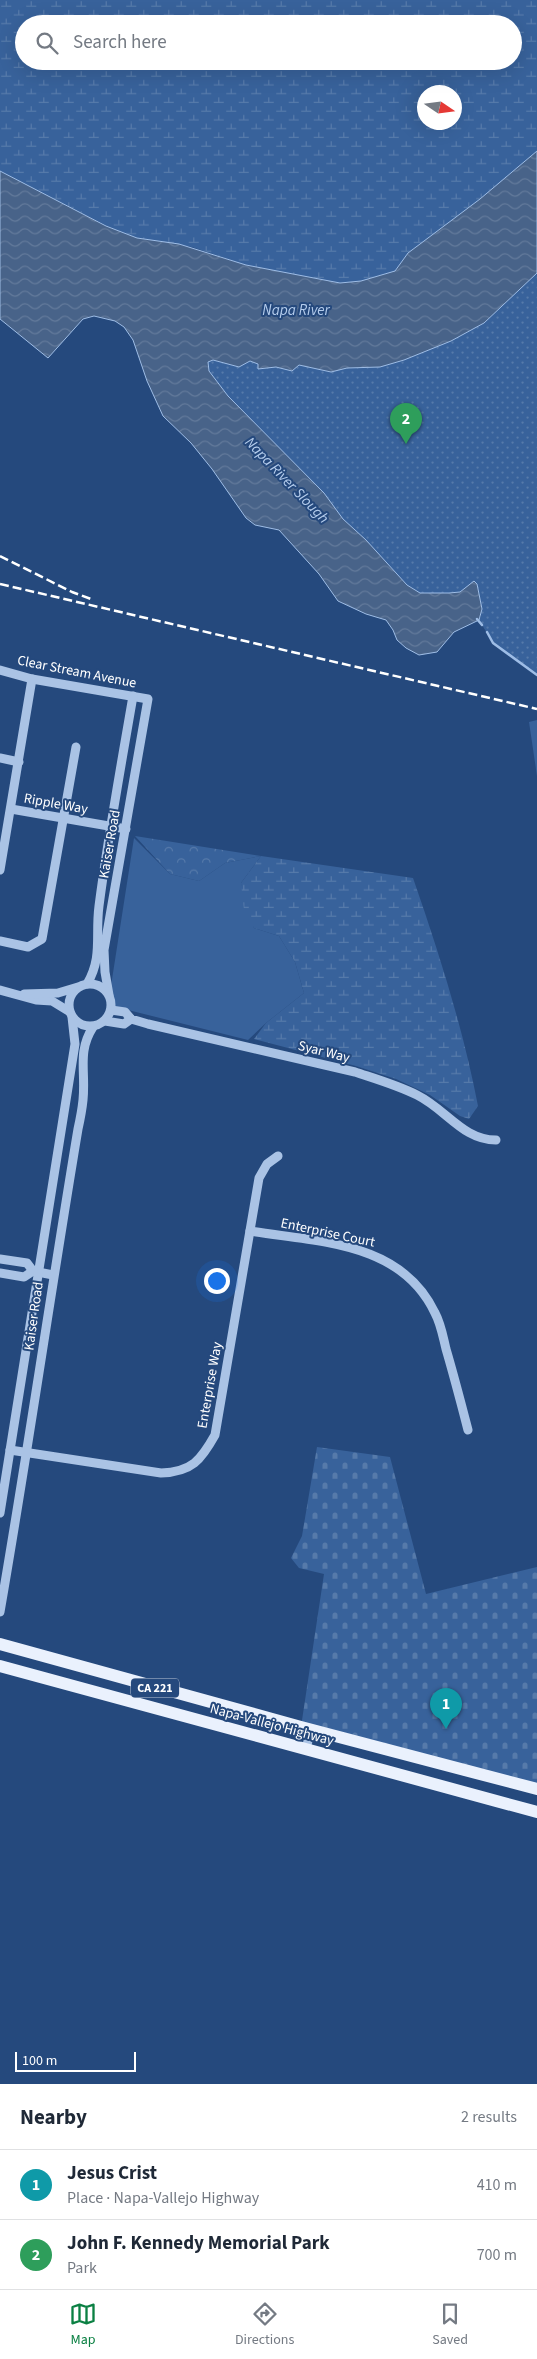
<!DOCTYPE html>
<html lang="en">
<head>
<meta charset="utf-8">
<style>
	body { margin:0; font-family:"Source Sans 3",sans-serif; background:#f2f2f3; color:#1f2937 }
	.compass { position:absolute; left:417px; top:85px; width:45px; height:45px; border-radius:50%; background:#fff; box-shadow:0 5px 20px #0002; rotate:103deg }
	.scale { position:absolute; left:15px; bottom:12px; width:121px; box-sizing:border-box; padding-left:5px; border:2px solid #fff; border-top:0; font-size:14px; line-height:18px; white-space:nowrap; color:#fff; -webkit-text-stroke:4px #25497d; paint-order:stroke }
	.you { position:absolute; left:216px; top:1280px; width:18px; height:18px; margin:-12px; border:4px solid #fff; border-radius:50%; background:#1a73e8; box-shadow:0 0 0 8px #1a73e833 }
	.badge { display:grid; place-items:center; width:32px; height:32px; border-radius:50%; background:#0b8043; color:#fff; font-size:16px; font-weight:700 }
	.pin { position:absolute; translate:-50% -41px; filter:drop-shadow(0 1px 2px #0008) }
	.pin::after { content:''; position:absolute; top:26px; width:18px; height:15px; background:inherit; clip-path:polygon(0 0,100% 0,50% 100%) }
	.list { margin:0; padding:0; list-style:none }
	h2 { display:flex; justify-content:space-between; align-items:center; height:65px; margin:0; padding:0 20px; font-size:21px }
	h2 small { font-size:16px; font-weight:400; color:#747a83 }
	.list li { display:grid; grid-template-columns:32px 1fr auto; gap:15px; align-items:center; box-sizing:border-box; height:70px; padding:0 20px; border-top:1px solid #e0e1e3 }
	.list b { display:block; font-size:19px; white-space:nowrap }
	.list p { margin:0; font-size:16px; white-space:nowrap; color:#747a83 }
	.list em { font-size:16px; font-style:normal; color:#747a83 }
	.icon { flex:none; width:28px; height:28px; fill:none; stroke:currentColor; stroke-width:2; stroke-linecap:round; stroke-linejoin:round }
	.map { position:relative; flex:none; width:537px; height:2084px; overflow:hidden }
	.search { position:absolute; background:#fff; box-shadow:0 5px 20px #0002; left:15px; right:15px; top:15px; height:55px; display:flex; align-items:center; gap:12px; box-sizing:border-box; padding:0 18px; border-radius:28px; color:#747a83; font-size:19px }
	.sheet { height:205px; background:#fff }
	nav { display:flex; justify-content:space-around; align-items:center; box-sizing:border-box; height:70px; border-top:1px solid #e0e1e3; background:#fff; font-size:14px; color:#747a83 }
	nav a { display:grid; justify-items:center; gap:2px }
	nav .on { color:#0b8043 }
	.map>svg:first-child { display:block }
	.grass { fill:#38629b }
	.forest { fill:url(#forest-crowns) }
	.wetland { fill:url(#wetland-marsh); fill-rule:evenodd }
	.cemetery { fill:url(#cemetery-stones) }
	.park { fill:url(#park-dots) }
	.water { fill:url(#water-waves); stroke:#9ebde6 }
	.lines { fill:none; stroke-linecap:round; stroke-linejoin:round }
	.stream { stroke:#9ebde6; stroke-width:2.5 }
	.minor { stroke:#aac3e5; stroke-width:9 }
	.major { stroke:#eaf1fd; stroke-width:12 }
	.rail { stroke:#fff; stroke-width:2.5; stroke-dasharray:9 4; stroke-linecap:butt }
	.labels { text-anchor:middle; stroke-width:4; stroke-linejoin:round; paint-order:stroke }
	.shield { fill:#25497d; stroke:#bec8d8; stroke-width:1 }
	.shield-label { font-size:12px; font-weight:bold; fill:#fff }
	.street-label { font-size:14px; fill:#fff; stroke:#25497d }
	.water-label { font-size:15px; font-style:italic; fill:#b5cded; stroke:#25497d }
</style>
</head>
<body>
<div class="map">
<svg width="537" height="2084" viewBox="0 0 537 2084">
	<defs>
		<pattern id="forest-crowns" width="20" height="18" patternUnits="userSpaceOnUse" patternTransform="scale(1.25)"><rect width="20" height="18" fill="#38629b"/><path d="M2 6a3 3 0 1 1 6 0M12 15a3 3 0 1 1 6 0" fill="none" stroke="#567aaa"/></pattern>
		<pattern id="wetland-marsh" width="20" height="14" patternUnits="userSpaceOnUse" patternTransform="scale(1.25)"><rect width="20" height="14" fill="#38629b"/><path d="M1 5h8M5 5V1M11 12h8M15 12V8" fill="none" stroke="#567aaa"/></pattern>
		<pattern id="cemetery-stones" width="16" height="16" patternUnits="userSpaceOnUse" patternTransform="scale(1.25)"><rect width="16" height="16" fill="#38629b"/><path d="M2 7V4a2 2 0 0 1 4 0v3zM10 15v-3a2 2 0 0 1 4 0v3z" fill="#567aaa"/></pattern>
		<pattern id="park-dots" width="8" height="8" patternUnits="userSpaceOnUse" patternTransform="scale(1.25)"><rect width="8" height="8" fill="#38629b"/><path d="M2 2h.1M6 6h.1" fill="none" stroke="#567aaa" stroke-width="1.8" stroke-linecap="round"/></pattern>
		<pattern id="water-waves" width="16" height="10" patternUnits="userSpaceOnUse" patternTransform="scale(1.25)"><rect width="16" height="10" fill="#486389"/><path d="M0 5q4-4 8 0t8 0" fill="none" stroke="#637a9b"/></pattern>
	</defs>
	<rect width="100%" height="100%" fill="#25497d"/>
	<g class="grass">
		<path d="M 537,720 L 537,776 L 529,722 Z"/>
		<path d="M 134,838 L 170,874 L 199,881 L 225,863 L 261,856 L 241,883 L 254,928 L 279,936 L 295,962 L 304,993 L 266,1023 L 248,1040 L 108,1005 Z"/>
	</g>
	<path class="forest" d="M 135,836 L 261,856 L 225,863 L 199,881 L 170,874 Z"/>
	<g class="wetland">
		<path d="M 0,0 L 537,0 L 537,151 L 480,199 L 408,253 L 395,271 L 361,281 L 340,283 L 246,265 L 192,247 L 137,238 L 107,226 L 0,171 ZM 24,24 L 513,24 L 513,61 L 24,61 ZM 424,92 L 454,92 L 454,122 L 424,122 Z"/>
		<path d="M 261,856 L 413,878 C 439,953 463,1028 478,1106 L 469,1119 L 460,1116 L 430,1095 L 396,1079 L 356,1066 L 254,1039 L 266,1023 L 304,993 L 295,962 L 279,936 L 254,928 L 244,910 L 241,883 Z"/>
	</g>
	<path class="cemetery" d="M 317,1447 L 390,1457 L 426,1594 L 537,1567 L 537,1789 L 301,1727 L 324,1574 L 299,1568 L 291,1558 L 302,1536 Z"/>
	<path class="park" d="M 537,273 L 537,675 L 493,643 L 479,620 L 481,616 L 472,585 L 460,592 L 449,593 L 420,593 L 407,585 L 366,540 L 343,519 L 324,493 L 228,396 L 209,371 L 208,362 L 213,360 L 239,367 L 250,361 L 258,364 L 259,369 L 276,367 L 292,371 L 299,365 L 331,372 L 347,368 L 380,367 L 404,360 L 451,341 L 484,323 Z"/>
	<path class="water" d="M 537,151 L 537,273 L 484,323 L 451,341 L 404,360 L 380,367 L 347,368 L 331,372 L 299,365 L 292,371 L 276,367 L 258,369 L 258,364 L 250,361 L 239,367 L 213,360 L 208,362 L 209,371 L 228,396 L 324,493 L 343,519 L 366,540 L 407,585 L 420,593 L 449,593 L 460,592 L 474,581 L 477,584 L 482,609 L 479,620 L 454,632 L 437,652 L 419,655 L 406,648 L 397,640 L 393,630 L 386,620 L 366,614 L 338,601 L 319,574 L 279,530 L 255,525 L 246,518 L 212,469 L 191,443 L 163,416 L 147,381 L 133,340 L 124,327 L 115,321 L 94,316 L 83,319 L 48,358 L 0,319 L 0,171 L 106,226 L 137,238 L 179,244 L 246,265 L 340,283 L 361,281 L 395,271 L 408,253 L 480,199 Z"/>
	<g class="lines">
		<g class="stream">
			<path d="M 477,619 L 482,625"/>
			<path d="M 487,632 L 493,643 L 537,675"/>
		</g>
		<g class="minor">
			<path d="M 0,670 L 32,679 L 148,699 L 104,950 L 105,972 L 109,995"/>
			<path d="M 0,758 L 19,762"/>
			<path d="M 11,809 L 126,829"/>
			<path d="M 0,870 L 32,679"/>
			<path d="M 0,941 L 28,947 L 42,939 L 76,747"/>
			<circle cx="90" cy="1005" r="21"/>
			<path d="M 87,984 C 103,957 95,936 99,906 C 108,836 121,766 133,696"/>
			<path d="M 0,990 L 36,1000 L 52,1001 L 70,1012"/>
			<path d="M 24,994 L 58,993 L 78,987"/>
			<path d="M 111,1010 L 125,1012 L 131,1019 L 148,1024 L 355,1072 C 376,1079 397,1085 417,1095 C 447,1110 463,1140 496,1140"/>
			<path d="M 105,1021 L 124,1024 L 131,1019"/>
			<path d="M 250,1231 C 318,1242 401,1241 435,1313 C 441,1324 443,1337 446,1349 C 454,1376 461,1403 468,1430"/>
			<path d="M 0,1259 L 27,1263 L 33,1271 L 53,1275"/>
			<path d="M 0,1273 L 24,1277 L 33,1271"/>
			<path d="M 10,1450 L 161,1473 C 192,1472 201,1460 215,1435 L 259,1178 L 267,1164 L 278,1156"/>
			<path d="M 0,1513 L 75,1044 L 72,1017"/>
			<path d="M 0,1612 C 28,1451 51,1290 78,1129 C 80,1120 82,1110 83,1100 C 86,1071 77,1052 93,1027"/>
			<path d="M 306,1749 L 311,1729"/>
		</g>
		<g class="major">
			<path d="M 0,1644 L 301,1727 L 537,1789"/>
			<path d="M 0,1666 L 537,1812"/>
		</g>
		<g class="rail">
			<path d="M 0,556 L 72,592 L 91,599"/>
			<path d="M 0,584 L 537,709"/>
		</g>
	</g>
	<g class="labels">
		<rect class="shield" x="131" y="1678.5" width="48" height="19" rx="4"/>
		<g class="shield-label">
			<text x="155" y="1692">CA 221</text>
		</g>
		<g class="street-label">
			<text transform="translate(77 671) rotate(11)" y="5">Clear Stream Avenue</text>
			<text transform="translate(56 803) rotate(10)" y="5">Ripple Way</text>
			<text transform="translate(109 844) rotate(-80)" y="5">Kaiser Road</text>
			<text transform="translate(324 1051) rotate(14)" y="5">Syar Way</text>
			<text transform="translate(328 1232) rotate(12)" y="5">Enterprise Court</text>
			<text transform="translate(33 1316) rotate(-82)" y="5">Kaiser Road</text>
			<text transform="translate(209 1385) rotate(-80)" y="5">Enterprise Way</text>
			<text transform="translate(272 1724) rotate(15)" y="5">Napa-Vallejo Highway</text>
		</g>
		<g class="water-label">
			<text x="296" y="315">Napa River</text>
			<text transform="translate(287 480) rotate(46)" y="5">Napa River Slough</text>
		</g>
	</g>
</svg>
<svg class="compass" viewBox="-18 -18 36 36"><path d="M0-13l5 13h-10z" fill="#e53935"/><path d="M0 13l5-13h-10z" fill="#747a83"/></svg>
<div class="scale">100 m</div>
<div class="you"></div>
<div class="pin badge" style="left:446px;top:1729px;background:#0f9aa8">1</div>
<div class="pin badge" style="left:406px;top:444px;background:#2e9e5b">2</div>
<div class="search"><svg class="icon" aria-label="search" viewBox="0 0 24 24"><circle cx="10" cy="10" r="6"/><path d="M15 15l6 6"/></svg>Search here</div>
</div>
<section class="sheet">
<h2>Nearby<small>2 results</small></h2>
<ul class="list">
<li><span class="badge" style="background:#0f9aa8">1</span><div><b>Jesus Crist</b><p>Place · Napa-Vallejo Highway</p></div><em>410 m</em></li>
<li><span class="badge" style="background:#2e9e5b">2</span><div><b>John F. Kennedy Memorial Park</b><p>Park</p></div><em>700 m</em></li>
</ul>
</section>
<nav>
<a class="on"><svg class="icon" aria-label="map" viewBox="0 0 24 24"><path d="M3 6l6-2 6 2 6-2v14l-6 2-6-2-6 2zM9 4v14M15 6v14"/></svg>Map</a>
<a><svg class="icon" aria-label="directions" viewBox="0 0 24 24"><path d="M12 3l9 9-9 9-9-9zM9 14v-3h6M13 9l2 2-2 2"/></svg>Directions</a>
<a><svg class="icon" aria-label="saved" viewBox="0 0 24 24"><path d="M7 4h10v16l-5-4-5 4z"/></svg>Saved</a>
</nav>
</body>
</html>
